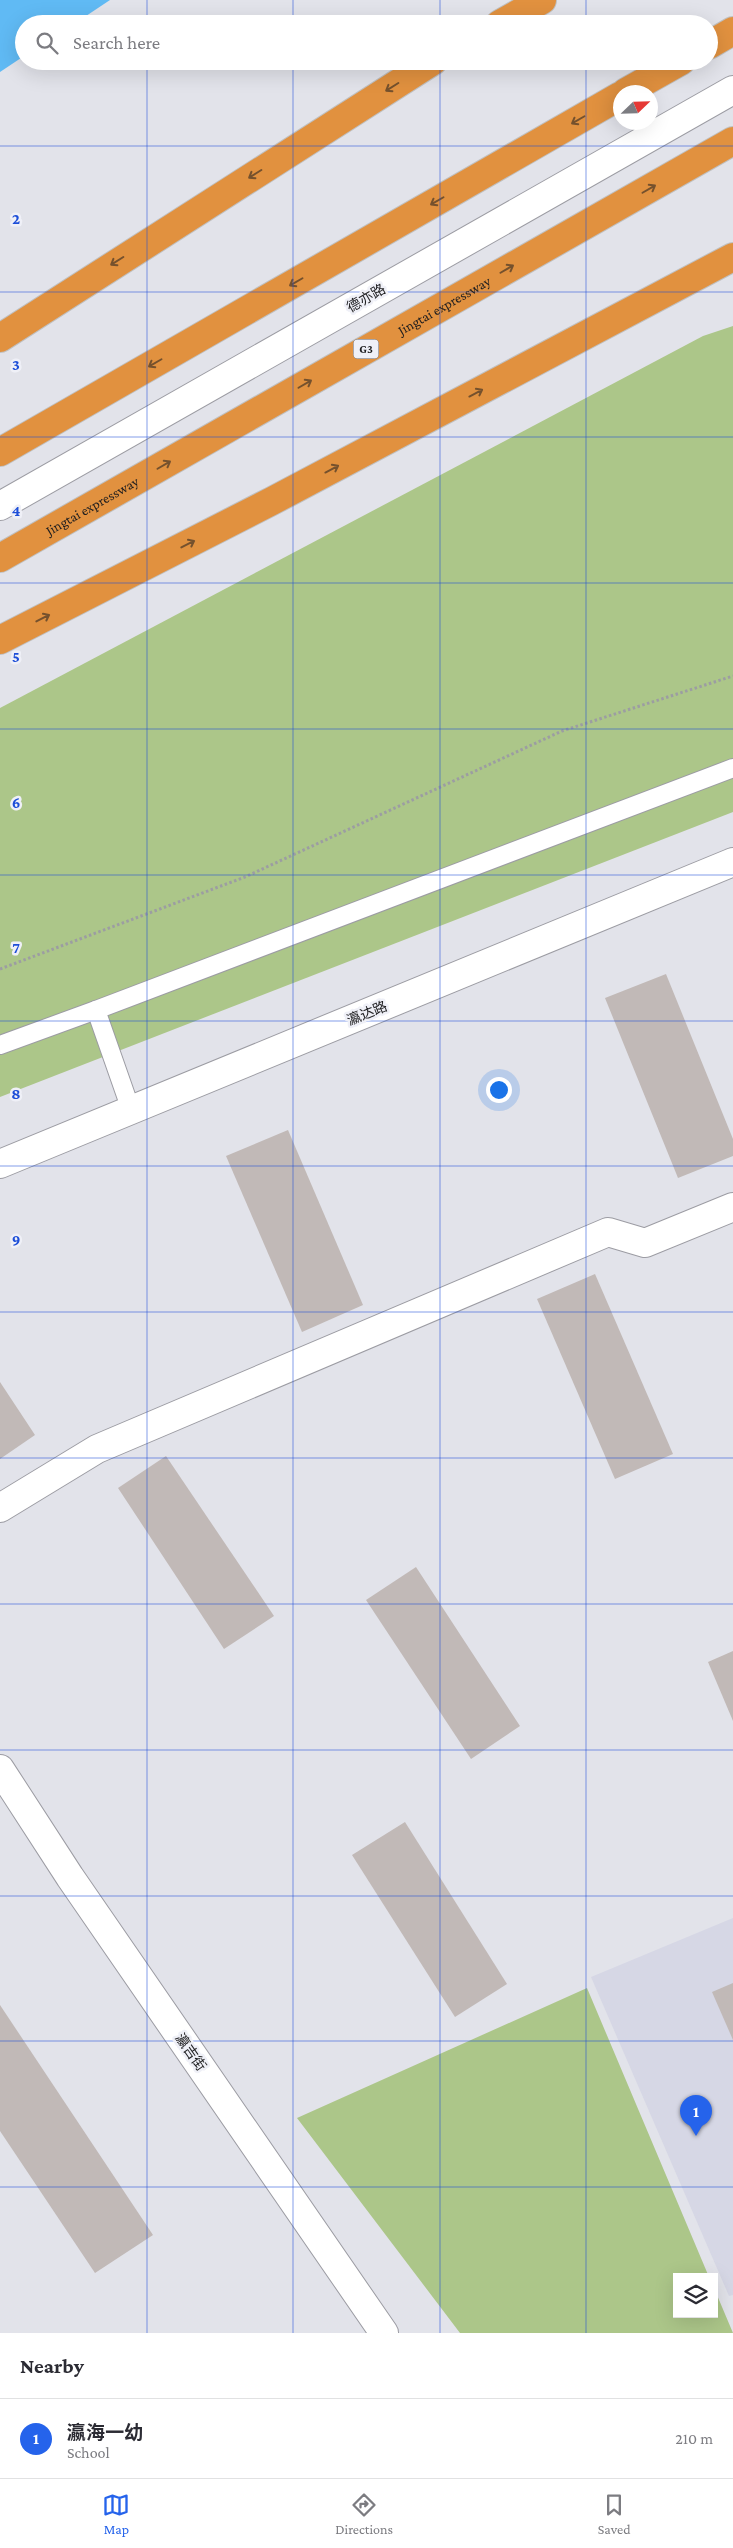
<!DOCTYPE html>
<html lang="en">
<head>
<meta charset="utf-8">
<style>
	body { margin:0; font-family:"Crimson Pro","Noto Sans SC",serif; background:#f7f7f7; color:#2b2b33 }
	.controls { position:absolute; right:15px; bottom:15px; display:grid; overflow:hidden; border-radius:0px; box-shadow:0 5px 20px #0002 }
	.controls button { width:45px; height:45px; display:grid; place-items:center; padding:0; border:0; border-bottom:1px solid #e1e1e2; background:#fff; color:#2b2b33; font:25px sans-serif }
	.compass { position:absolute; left:613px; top:85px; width:45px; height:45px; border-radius:50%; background:#fff; box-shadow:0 5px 20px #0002; rotate:67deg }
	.you { position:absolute; left:498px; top:1089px; width:18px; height:18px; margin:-12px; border:4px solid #fff; border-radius:50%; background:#1a73e8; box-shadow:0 0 0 8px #1a73e833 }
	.badge { display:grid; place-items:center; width:32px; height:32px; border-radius:50%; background:#2563eb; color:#fff; font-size:16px; font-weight:700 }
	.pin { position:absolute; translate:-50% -41px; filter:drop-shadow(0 1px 2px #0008) }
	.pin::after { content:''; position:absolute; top:26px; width:18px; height:15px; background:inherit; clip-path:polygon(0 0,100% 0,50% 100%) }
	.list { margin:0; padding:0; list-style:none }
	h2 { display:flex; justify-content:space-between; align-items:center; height:65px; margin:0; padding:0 20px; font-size:21px }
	h2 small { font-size:16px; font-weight:400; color:#7c7c81 }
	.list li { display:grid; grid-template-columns:32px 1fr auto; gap:15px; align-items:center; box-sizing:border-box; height:80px; padding:0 20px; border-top:1px solid #e1e1e2 }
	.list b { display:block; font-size:19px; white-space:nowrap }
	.list p { margin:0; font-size:16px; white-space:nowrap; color:#7c7c81 }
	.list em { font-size:16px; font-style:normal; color:#7c7c81 }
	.icon { flex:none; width:28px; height:28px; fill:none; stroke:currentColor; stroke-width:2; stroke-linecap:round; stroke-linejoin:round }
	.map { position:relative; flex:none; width:733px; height:2333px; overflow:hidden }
	.search { position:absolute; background:#fff; box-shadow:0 5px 20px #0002; left:15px; right:15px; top:15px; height:55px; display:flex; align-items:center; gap:12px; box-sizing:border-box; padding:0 18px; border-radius:28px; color:#7c7c81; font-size:19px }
	.sheet { height:145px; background:#fff }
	nav { display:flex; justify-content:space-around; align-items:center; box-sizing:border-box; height:70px; border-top:1px solid #e1e1e2; background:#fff; font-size:14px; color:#7c7c81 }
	nav a { display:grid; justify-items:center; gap:2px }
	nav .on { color:#2563eb }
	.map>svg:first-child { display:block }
	.built { fill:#d6d7e5 }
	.green { fill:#acc689 }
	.water { fill:#60baf4 }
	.building { fill:#c1b9b7 }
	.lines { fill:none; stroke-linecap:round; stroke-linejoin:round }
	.service-casing { stroke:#9c9ca3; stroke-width:20 }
	.minor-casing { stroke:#9c9ca3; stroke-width:30 }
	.tertiary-casing { stroke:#9c9ca3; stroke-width:30 }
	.motorway-casing { stroke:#c0c0c0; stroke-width:30 }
	.path { stroke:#9c9da2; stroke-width:3; stroke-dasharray:2.5 2.5; stroke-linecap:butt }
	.service { stroke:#fff; stroke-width:18 }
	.minor { stroke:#fff; stroke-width:28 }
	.tertiary { stroke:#fff; stroke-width:28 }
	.motorway { stroke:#e1913f; stroke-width:28 }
	.oneway { stroke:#75512d }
	.grid { fill:none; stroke:#1d4ed8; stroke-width:1; stroke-opacity:0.55 }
	.labels { text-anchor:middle; stroke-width:5; stroke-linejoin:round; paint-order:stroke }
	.shield { fill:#eff0f7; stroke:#5c5c60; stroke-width:1 }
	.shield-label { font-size:12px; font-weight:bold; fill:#1d1d1f }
	.street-label { font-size:14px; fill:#1d1d1f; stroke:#eff0f7 }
	.grid-label { font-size:16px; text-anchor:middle; font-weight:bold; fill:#1d4ed8; stroke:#eff0f7; stroke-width:5; stroke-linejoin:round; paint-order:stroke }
</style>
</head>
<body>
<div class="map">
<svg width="733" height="2333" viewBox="0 0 733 2333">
	<rect width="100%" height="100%" fill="#e2e3ea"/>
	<path class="built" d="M 733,1918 L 733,2295 L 729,2296 L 591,1977 Z"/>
	<g class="green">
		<path d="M 733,326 L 733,812 L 0,1097 L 0,708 L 703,336 Z"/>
		<path d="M 587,1988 L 709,2277 L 677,2277 L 677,2314 L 714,2314 L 714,2288 L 733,2333 L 460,2333 L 297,2118 Z"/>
	</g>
	<path class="water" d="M 0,0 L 110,0 L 74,24 L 24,24 L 24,56 L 0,72 Z"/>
	<g class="building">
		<path d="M 666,974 L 733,1139 L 733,1156 L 678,1178 L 605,998 Z"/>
		<path d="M 288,1130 L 363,1305 L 302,1332 L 226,1156 Z"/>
		<path d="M 595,1274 L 673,1454 L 615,1479 L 537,1299 Z"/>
		<path d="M 0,1382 L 35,1435 L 0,1459 Z"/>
		<path d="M 166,1456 L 274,1616 L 224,1649 L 118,1488 Z"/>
		<path d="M 416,1567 L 520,1726 L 471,1759 L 366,1600 Z"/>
		<path d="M 733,1651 L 733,1721 L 708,1662 Z"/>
		<path d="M 405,1822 L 507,1984 L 455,2017 L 352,1855 Z"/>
		<path d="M 733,1983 L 733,2040 L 712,1992 Z"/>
		<path d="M 0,2005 L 153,2235 L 95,2273 L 0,2131 Z"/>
	</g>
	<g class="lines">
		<g class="service-casing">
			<g id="service">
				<path d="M 0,1045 L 96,1010"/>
				<path d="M 131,1110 L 96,1010 L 733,768"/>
			</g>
		</g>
		<g class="minor-casing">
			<path id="minor" d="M 0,1508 L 97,1449 L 608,1232 L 645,1243 L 733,1207"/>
		</g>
		<g class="tertiary-casing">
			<g id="tertiary">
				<path d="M 0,506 L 733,90"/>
				<path d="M 0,1164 L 733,862"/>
				<path d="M 0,1769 L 70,1877 L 384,2333"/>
			</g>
		</g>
		<g class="motorway-casing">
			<g id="motorway">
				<path d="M 500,24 L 542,0"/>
				<path d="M 709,45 L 733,31"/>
				<path d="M 626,92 L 681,61"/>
				<path d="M 0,338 L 433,61"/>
				<path d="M 0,452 L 620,96"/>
				<path id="s1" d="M 0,558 L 733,141"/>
				<path d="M 0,640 L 272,501 L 733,257"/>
			</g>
		</g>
		<path class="path" d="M 0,969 L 245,877 L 562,731 L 733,676"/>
		<use href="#service" class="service"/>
		<use href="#minor" class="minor"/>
		<use href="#tertiary" class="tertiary"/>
		<use href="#motorway" class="motorway"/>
	</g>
	<defs><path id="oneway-shaft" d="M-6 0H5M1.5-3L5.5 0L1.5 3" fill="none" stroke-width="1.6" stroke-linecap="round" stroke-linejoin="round" transform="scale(1.25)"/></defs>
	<g class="oneway">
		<use href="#oneway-shaft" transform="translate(392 87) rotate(148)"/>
		<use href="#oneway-shaft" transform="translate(578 120) rotate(150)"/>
		<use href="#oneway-shaft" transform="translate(255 174) rotate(148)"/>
		<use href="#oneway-shaft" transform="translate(649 189) rotate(-30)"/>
		<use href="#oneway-shaft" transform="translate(437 201) rotate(150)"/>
		<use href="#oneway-shaft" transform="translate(117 261) rotate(148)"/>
		<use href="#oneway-shaft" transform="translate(507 269) rotate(-30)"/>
		<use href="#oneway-shaft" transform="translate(296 282) rotate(150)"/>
		<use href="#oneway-shaft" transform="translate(155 363) rotate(150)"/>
		<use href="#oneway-shaft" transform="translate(305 384) rotate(-30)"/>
		<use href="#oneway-shaft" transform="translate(476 393) rotate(-28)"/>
		<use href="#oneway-shaft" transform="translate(164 465) rotate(-30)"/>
		<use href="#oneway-shaft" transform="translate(332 469) rotate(-28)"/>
		<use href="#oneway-shaft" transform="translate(188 544) rotate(-27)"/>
		<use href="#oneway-shaft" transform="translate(43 618) rotate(-27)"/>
	</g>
	<path class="grid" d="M 147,0 L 147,24M 293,0 L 293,24M 440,0 L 440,24M 586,0 L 586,24M 147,61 L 147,2333M 293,61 L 293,2333M 440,61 L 440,2333M 586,61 L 586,2333M 0,146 L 733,146M 0,292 L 733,292M 0,437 L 733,437M 0,583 L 733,583M 0,729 L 733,729M 0,875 L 733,875M 0,1021 L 733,1021M 0,1166 L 733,1166M 0,1312 L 733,1312M 0,1458 L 733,1458M 0,1604 L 733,1604M 0,1750 L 733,1750M 0,1896 L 733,1896M 0,2041 L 733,2041M 0,2187 L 733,2187"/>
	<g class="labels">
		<rect class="shield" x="353.5" y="339.5" width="25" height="19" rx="4"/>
		<g class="shield-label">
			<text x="366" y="353">G3</text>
		</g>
		<g class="street-label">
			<text transform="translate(366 298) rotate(-30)" y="5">德亦路</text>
			<text dy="5" stroke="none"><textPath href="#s1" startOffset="511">Jingtai expressway</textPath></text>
			<text dy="5" stroke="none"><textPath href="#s1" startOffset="106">Jingtai expressway</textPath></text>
			<text transform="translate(367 1013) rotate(-22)" y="5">瀛达路</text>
			<text transform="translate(191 2052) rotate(55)" y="5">瀛吉街</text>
		</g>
	</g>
	<g class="grid-label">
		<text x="16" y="224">2</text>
		<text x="16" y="370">3</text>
		<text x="16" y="516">4</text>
		<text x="16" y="662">5</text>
		<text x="16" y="808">6</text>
		<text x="16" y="953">7</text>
		<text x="16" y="1099">8</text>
		<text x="16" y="1245">9</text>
	</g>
</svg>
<div class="controls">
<button><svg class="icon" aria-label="layers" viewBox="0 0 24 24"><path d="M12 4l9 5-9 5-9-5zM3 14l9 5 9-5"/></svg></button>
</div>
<svg class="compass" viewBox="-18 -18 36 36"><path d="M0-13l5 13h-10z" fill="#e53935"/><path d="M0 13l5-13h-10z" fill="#7c7c81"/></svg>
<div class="you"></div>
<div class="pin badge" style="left:696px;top:2136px">1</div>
<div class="search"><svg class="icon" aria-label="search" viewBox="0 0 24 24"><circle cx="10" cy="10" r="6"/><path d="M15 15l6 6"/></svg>Search here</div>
</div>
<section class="sheet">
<h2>Nearby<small></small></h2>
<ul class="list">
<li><span class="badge">1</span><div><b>瀛海一幼</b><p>School</p></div><em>210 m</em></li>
</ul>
</section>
<nav>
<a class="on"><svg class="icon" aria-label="map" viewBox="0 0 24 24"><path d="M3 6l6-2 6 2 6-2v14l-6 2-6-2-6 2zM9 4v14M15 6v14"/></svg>Map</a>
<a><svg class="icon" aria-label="directions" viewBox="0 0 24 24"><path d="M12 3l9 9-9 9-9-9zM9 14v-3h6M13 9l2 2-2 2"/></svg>Directions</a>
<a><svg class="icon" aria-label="saved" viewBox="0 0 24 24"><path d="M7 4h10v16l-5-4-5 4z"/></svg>Saved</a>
</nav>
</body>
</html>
